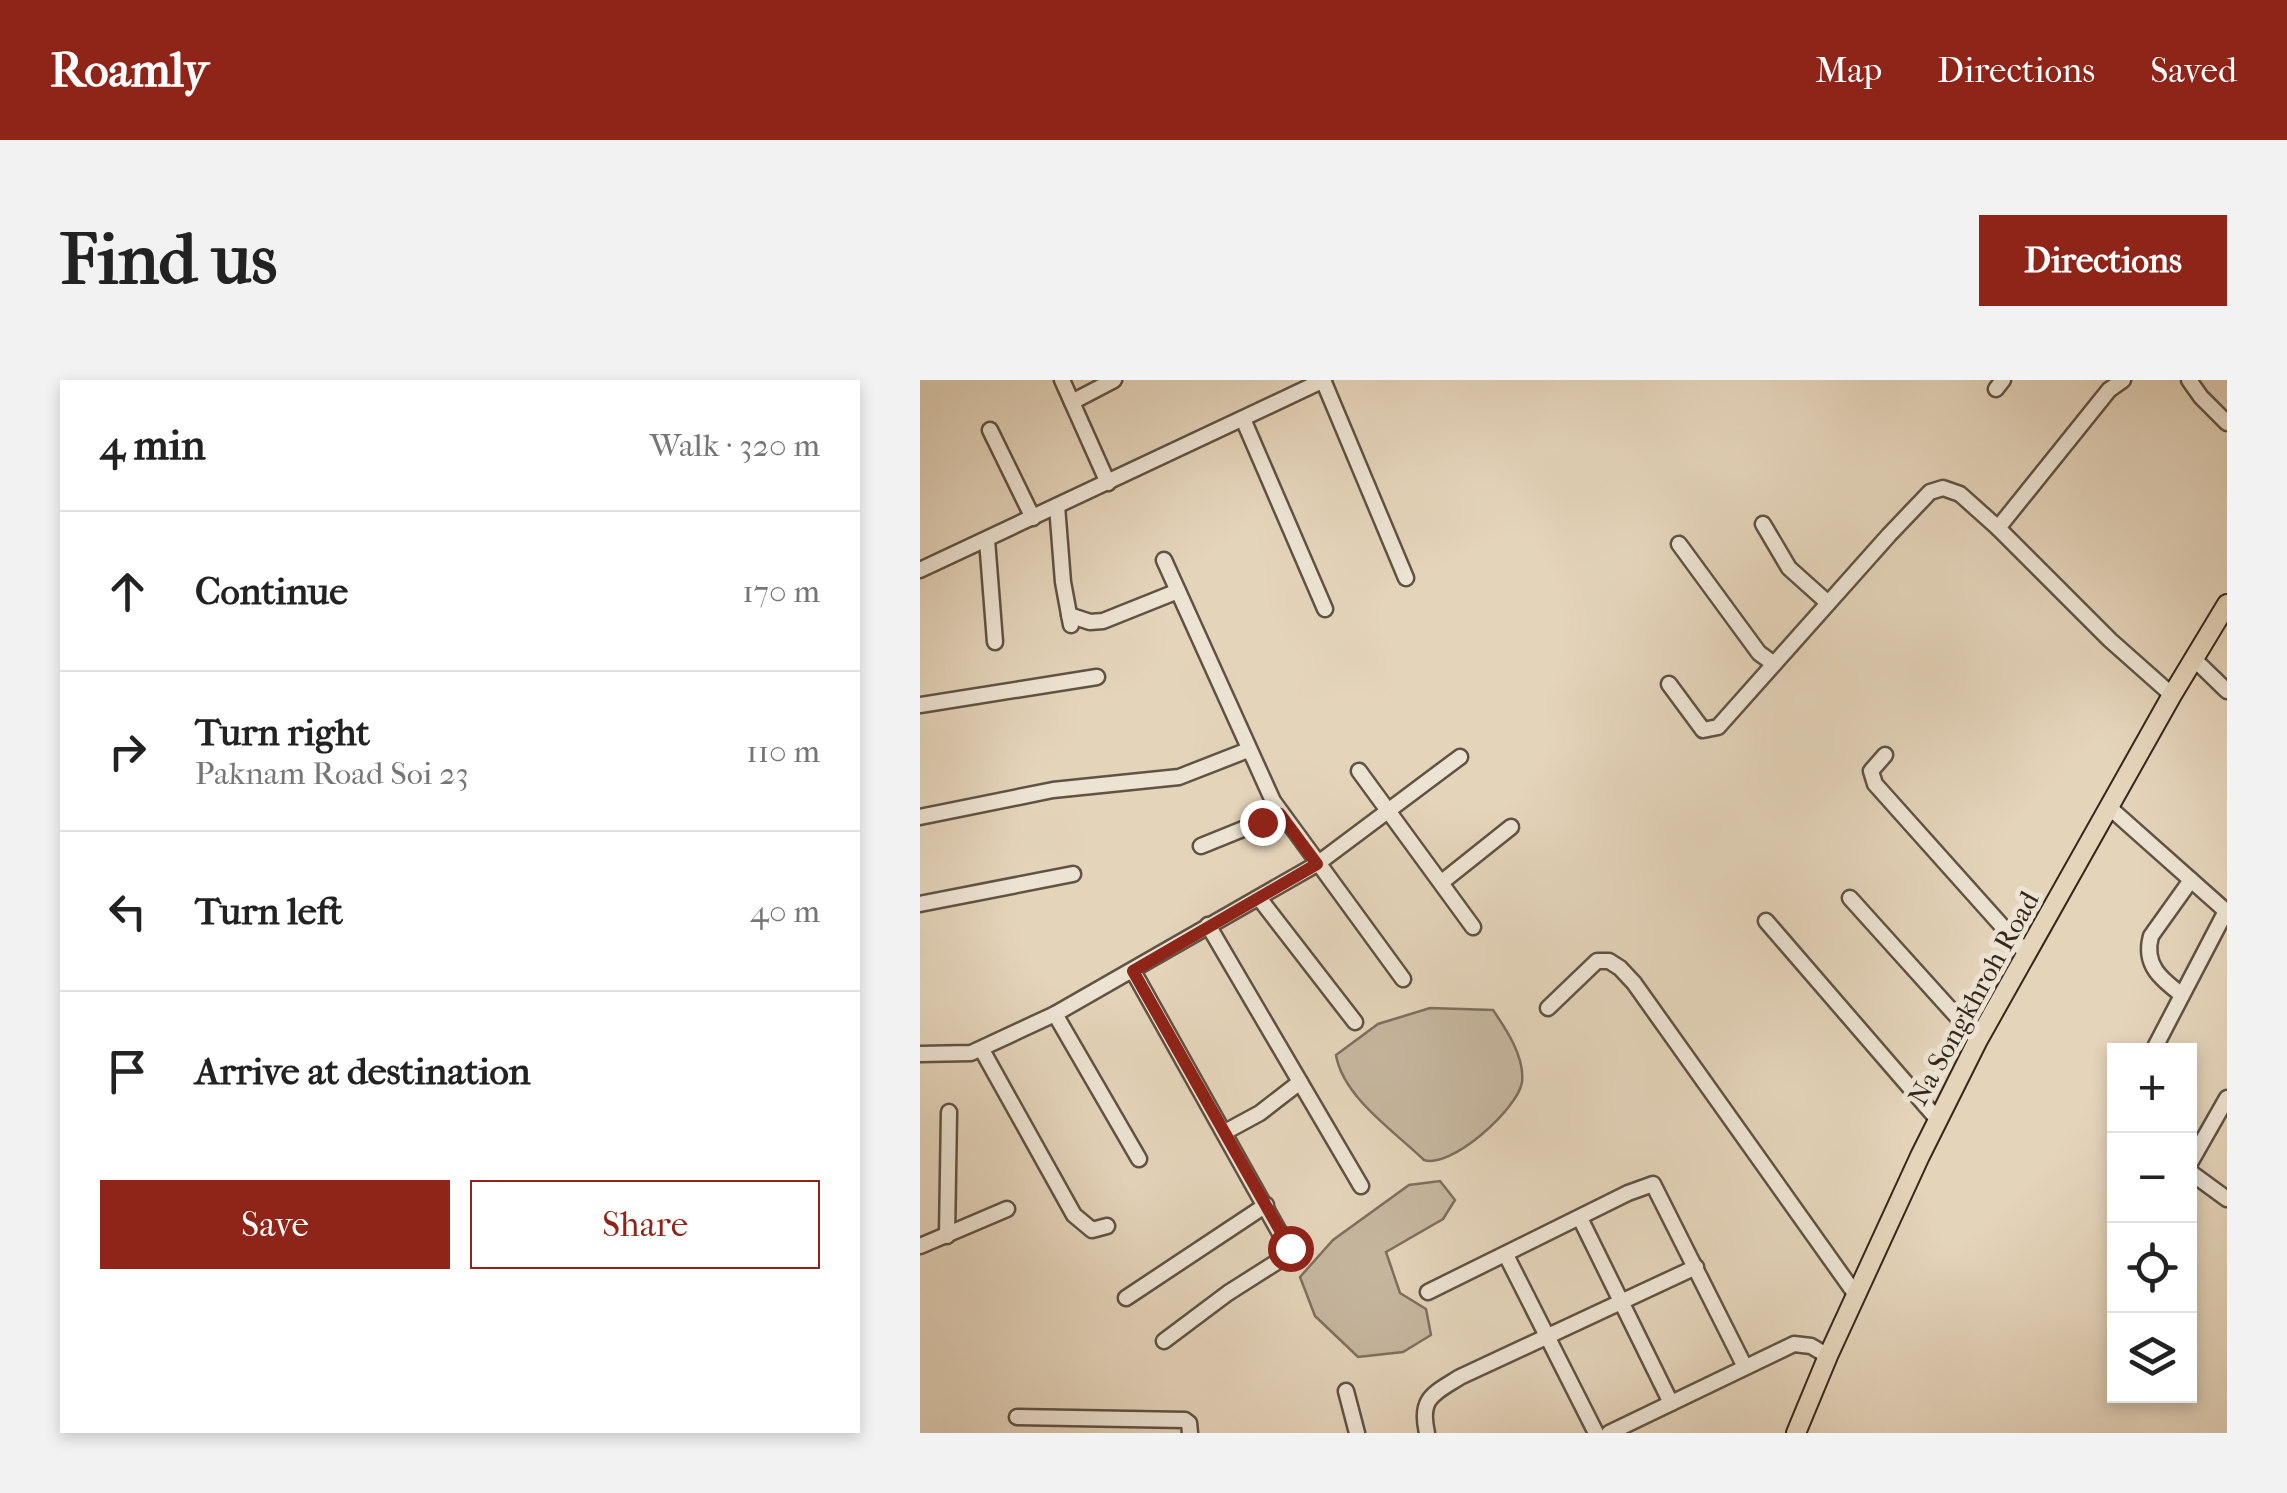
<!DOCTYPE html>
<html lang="en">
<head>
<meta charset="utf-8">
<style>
	body { margin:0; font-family:"IM FELL French Canon",serif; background:#f2f2f2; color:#222 }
	.controls { position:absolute; right:30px; bottom:30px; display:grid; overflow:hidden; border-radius:0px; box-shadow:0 5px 15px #0003 }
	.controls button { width:90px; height:90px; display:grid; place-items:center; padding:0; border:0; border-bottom:2px solid #e0e0e0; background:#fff; color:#222; font:50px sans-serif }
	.stop { position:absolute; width:30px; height:30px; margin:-22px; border:8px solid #8f2418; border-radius:50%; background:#fff }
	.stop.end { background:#8f2418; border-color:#fff; box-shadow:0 2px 10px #0008 }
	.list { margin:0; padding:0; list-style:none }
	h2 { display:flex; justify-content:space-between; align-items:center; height:130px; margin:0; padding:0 40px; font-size:42px }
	h2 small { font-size:32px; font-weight:400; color:#767676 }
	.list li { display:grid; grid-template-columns:65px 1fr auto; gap:30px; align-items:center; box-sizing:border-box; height:160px; padding:0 40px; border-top:2px solid #e0e0e0 }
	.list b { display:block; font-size:38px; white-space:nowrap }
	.list p { margin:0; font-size:32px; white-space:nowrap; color:#767676 }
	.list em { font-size:32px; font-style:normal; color:#767676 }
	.actions { display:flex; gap:20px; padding:30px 40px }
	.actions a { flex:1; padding:22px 0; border:2px solid #8f2418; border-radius:0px; text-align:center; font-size:35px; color:#8f2418 }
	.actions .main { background:#8f2418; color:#fff }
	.icon { flex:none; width:55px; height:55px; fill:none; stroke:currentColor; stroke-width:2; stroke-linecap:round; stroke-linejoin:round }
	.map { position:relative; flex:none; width:1307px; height:1053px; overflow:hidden; border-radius:0px }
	header { display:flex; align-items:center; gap:60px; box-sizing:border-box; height:140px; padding:0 50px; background:#8f2418; color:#fff }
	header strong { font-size:48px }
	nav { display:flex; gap:55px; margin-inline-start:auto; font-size:35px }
	.intro { display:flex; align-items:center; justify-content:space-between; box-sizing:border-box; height:240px; padding:0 60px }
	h1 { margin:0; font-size:70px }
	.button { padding:25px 45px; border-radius:0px; background:#8f2418; color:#fff; font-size:35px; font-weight:700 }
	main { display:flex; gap:60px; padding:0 60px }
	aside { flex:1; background:#fff; border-radius:0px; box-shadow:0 5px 15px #0003 }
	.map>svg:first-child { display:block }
	.green { fill:#c6b79f; stroke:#7e6f5e; stroke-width:2.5 }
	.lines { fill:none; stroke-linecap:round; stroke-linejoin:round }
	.minor-casing { stroke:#615244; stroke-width:19 }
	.major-casing { stroke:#35271d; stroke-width:22 }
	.minor { stroke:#ede3d2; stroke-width:14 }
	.major { stroke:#e4d4ba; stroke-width:18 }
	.route { stroke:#8f2418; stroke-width:12 }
	.labels { text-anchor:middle; stroke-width:10; stroke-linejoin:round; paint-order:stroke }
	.street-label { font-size:28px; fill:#35271d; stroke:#ede3d2 }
</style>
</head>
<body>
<header>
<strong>Roamly</strong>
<nav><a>Map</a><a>Directions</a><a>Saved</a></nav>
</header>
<div class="intro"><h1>Find us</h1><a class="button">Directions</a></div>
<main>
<aside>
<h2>4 min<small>Walk · 320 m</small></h2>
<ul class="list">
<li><svg class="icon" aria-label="ahead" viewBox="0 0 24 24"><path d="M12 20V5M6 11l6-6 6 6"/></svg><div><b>Continue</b></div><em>170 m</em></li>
<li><svg class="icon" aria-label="right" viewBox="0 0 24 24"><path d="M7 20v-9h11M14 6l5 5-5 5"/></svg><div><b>Turn right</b><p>Paknam Road Soi 23</p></div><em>110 m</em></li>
<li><svg class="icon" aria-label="left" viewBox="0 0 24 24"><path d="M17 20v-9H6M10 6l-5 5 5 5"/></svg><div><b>Turn left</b></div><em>40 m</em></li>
<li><svg class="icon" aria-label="arrive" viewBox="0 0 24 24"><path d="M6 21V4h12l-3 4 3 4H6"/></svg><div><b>Arrive at destination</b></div></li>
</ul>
<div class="actions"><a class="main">Save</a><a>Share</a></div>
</aside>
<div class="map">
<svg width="1307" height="1053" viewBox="0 0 1307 1053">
	<rect width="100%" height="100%" fill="#e4d4ba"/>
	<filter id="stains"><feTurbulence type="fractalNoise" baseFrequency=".002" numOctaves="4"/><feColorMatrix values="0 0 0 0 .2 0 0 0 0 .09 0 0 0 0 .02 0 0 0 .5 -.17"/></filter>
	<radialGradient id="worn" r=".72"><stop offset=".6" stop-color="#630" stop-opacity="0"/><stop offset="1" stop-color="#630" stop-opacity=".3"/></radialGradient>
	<g class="green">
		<path d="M 510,628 L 573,630 C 586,649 605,677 602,702 C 598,729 531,789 504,780 C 474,751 423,717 416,675 L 458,644 Z"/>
		<path d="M 520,801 L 535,820 L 523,839 L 466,872 L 480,913 L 506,929 L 511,955 L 483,972 L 438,977 L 395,936 L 380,897 L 413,860 L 489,805 Z"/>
	</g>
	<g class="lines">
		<g class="minor-casing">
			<g id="minor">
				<path d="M 142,0 L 188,103"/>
				<path d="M 403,0 L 486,198"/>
				<path d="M 1269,0 L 1281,17 L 1307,43"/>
				<path d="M 1076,9 L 1083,0"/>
				<path d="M 152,22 L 194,0"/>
				<path d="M 323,39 L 405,229"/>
				<path d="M 70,50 L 113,138"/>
				<path d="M 137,126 L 143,202 L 151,245"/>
				<path d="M 843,144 L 869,188 L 908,223"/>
				<path d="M 1078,148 L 1189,10 L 1203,0"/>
				<path d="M 67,160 L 75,262"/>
				<path d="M 759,164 L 839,273 L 854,284"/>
				<path d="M 244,180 L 353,421 L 483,599"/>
				<path d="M 0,190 L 404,0"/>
				<path d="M 149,235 L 170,242 L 183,241 L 258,211"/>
				<path d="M 1273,278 L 1307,311"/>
				<path d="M 749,304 L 783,350 L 798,347 L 969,155 L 1010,112 L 1023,108 L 1040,114 L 1078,148 L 1190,260 L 1252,315"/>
				<path d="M 0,325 L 177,297"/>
				<path d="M 965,375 L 951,391 L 955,404 L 1107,574"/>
				<path d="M 439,391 L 553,547"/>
				<path d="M 1190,428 L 1307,532"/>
				<path d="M 0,437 L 133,410 L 259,397 L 328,370"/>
				<path d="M 281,466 L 360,434"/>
				<path d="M 522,502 L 591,447"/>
				<path d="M 339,518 L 435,642"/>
				<path d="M 930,518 L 1058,660"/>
				<path d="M 0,524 L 153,494"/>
				<path d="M 846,541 L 1018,740"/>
				<path d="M 288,545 L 441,806"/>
				<path d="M 213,591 L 371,873 L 308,913 L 244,961"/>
				<path d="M 1262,615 C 1241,599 1223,585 1231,556 L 1271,500"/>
				<path d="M 628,628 L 677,581 L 689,581 L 700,588 L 714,603 L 936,915"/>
				<path d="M 135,634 L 219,779"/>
				<path d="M 62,670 L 154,835 L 172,850 L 187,846"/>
				<path d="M 1233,671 L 1306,531"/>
				<path d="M 0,674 L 51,673 L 135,634 L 397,484 L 540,377"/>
				<path d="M 305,752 L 340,733 L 380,702"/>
				<path d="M 1270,783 L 1307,718"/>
				<path d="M 1270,792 L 1307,819"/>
				<path d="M 660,838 L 751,1023"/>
				<path d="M 27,856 L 29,732"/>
				<path d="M 0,866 L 87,829"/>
				<path d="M 586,875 L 676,1053"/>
				<path d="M 508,912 L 708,813 L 733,804 L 825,987"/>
				<path d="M 206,918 L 346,825"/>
				<path d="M 426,1011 L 437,1053"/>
				<path d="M 97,1037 L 265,1040 L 269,1043 L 270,1053"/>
				<path d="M 507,1053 C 499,1018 513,1014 540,997 L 776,887"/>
				<path d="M 689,1053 L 874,964 L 891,966 L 908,976"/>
			</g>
		</g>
		<g class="major-casing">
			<path id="major" d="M 876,1053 L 908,976 L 1000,776 L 1058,660 L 1252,315 L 1307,224"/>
		</g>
		<use href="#minor" class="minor"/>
		<use href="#major" class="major"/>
	</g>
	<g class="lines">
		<path class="route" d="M 342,442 L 360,434 L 397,484 L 213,591 L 370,868"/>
	</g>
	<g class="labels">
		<g class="street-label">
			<text transform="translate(1053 618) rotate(-61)" y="10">Na Songkhroh Road</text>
		</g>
	</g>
	<rect width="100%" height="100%" filter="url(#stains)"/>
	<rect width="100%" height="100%" fill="url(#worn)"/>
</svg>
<div class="controls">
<button>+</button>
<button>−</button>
<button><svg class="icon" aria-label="locate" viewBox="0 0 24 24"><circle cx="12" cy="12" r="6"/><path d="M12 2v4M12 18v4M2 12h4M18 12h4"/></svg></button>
<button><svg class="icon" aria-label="layers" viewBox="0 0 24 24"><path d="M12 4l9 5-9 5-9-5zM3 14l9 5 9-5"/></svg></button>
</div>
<div class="stop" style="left:370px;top:868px"></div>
<div class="stop end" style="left:342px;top:442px"></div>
</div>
</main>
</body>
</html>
